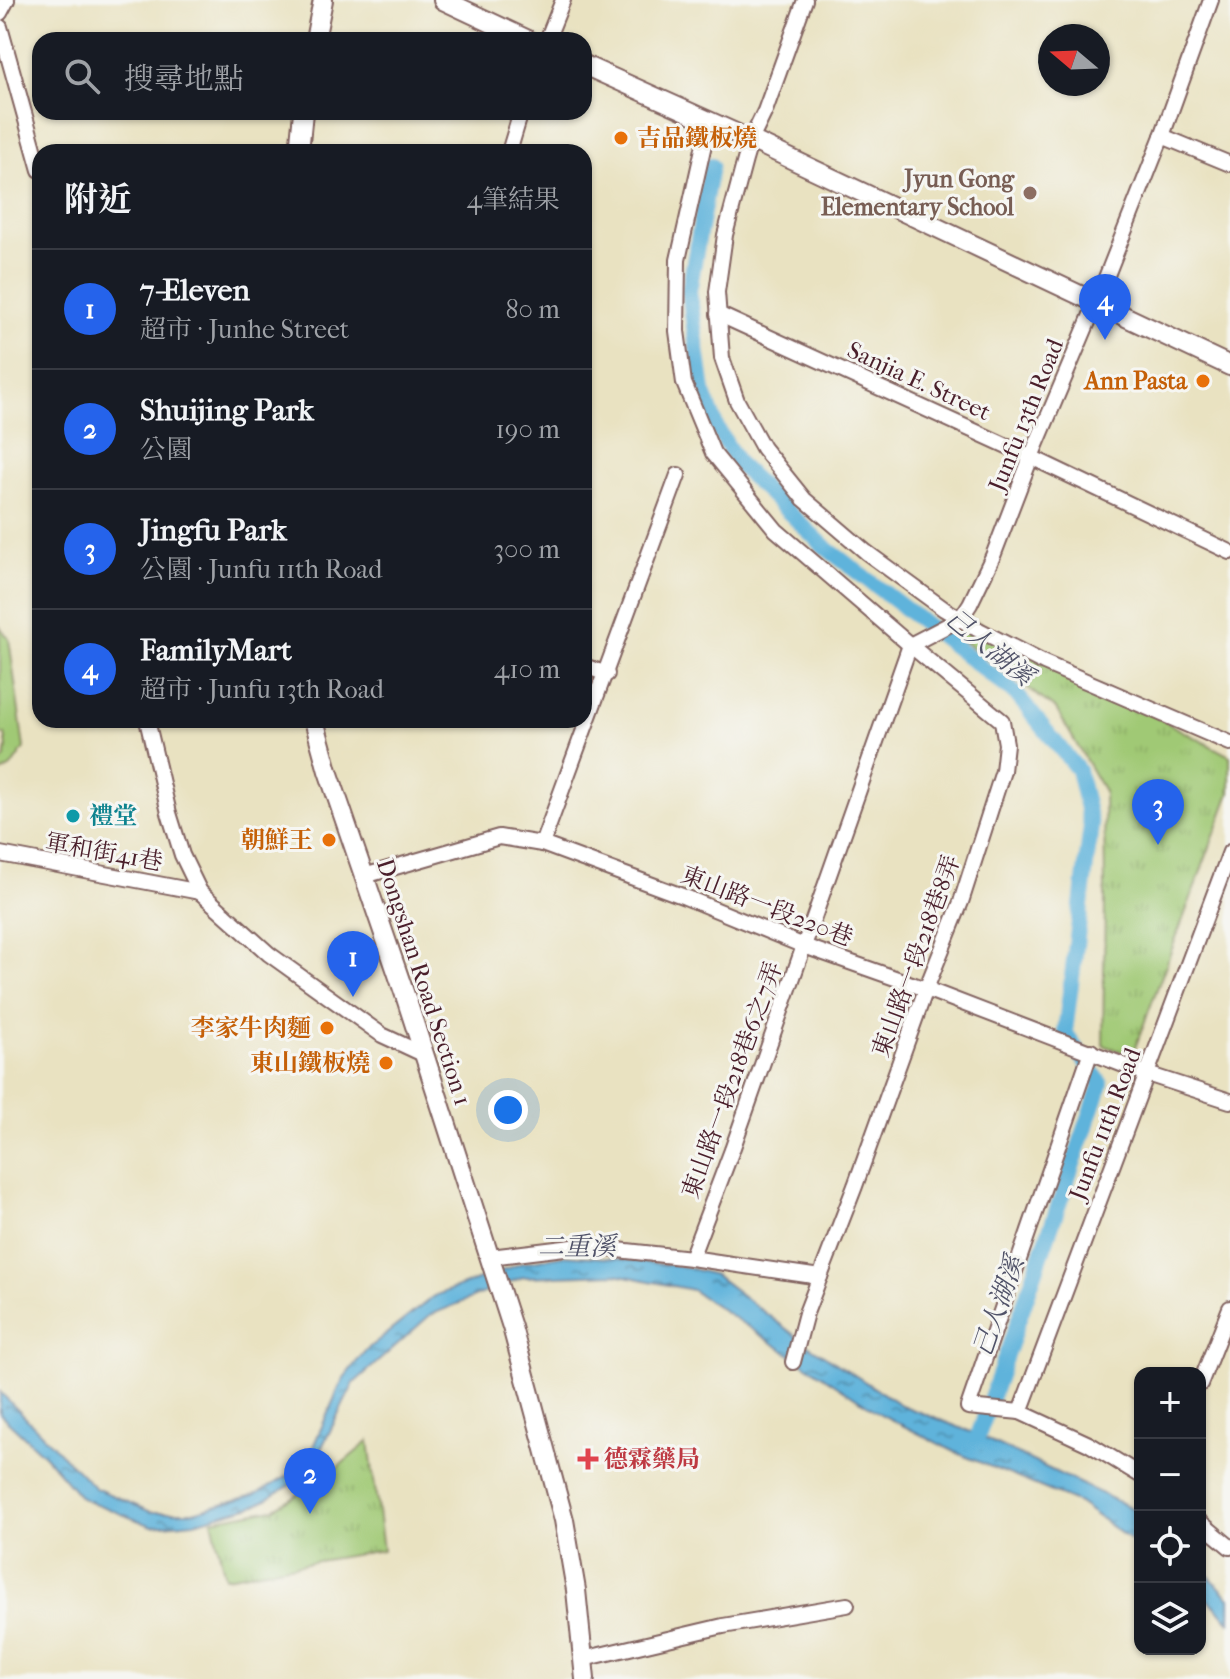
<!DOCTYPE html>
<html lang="zh-TW">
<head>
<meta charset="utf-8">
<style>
	body { margin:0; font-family:"IM FELL French Canon","Noto Serif TC",serif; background:#20242c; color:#f1f3f6 }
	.controls { position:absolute; right:24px; bottom:24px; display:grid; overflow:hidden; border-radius:16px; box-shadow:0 2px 6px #0004 }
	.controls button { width:72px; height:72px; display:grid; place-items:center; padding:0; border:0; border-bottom:2px solid #363941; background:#171b24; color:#f1f3f6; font:40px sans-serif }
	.compass { position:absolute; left:1038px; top:24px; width:72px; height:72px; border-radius:50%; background:#171b24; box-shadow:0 2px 6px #0004; rotate:289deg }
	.you { position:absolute; left:508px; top:1110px; width:28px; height:28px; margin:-20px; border:6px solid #fff; border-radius:50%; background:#1a73e8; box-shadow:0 0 0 12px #1a73e833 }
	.badge { display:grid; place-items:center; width:52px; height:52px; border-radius:50%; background:#2563eb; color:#fff; font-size:26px; font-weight:700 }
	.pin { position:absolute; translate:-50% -66px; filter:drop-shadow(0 2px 4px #0008) }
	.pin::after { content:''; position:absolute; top:42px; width:28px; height:24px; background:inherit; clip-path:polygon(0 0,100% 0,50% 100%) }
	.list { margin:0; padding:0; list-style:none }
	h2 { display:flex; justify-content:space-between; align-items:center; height:104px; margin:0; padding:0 32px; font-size:34px }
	h2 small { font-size:26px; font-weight:400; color:#9ea1a6 }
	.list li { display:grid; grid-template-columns:52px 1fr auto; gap:24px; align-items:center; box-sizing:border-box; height:120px; padding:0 32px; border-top:2px solid #363941 }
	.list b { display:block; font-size:30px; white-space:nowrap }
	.list p { margin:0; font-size:26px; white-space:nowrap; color:#9ea1a6 }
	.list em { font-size:26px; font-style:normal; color:#9ea1a6 }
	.icon { flex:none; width:44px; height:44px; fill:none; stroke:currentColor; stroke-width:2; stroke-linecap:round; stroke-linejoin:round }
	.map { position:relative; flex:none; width:1230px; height:1679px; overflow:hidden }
	.search { position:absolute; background:#171b24; box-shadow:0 2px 6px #0004; left:32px; top:32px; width:560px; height:88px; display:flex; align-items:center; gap:20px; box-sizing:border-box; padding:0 28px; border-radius:24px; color:#9ea1a6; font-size:30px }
	.panel { position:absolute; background:#171b24; box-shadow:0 2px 6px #0004; left:32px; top:144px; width:560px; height:584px; border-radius:24px }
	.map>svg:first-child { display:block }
	.grass { fill:url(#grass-tufts); stroke:#757450; stroke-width:2 }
	.garden { fill:#a0c975; stroke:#757450; stroke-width:2 }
	.water { fill:url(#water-ripples); stroke:#546983; stroke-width:2 }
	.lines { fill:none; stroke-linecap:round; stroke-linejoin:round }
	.canal { stroke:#5eb3db; stroke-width:16 }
	.minor-casing { stroke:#826360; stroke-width:18 }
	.secondary-casing { stroke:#826360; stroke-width:22 }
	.minor { stroke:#fff; stroke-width:14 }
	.secondary { stroke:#fff; stroke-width:18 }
	.food-dot { fill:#e8710a; stroke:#f6f6f2; stroke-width:3 }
	.education-dot { fill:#8d6e63; stroke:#f6f6f2; stroke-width:3 }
	.culture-dot { fill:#0f9aa8; stroke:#f6f6f2; stroke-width:3 }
	.health-dot { fill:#e0444e; stroke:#f6f6f2; stroke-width:3 }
	.labels { text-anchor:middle; stroke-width:6; stroke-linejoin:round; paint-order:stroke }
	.food-label { font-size:24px; font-weight:bold; fill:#c56008; stroke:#f6f6f2; text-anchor:end }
	.education-label { font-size:24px; font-weight:bold; fill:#785e54; stroke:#f6f6f2; text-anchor:end }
	.street-label { font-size:24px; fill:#4a1f2b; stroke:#f6f6f2 }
	.culture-label { font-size:24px; font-weight:bold; fill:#0d838f; stroke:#f6f6f2; text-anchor:start }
	.health-label { font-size:24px; font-weight:bold; fill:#be3a42; stroke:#f6f6f2; text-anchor:start }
	.water-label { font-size:26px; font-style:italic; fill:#515369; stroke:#f6f6f2 }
</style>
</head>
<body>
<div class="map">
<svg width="1230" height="1679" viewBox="0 0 1230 1679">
	<defs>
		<pattern id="grass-tufts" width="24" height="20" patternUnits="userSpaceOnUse" patternTransform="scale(2)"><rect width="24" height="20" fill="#a0c975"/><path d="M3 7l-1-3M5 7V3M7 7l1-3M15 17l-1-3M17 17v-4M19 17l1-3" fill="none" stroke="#8bac65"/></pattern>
		<pattern id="water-ripples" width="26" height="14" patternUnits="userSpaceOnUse" patternTransform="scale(2)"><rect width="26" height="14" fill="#5eb3db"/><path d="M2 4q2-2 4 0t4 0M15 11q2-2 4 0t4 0" fill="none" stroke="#5091b2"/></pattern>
	</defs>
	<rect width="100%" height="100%" fill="#f6f6f2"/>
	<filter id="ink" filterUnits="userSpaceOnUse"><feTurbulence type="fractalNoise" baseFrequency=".0125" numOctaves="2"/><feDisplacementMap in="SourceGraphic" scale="16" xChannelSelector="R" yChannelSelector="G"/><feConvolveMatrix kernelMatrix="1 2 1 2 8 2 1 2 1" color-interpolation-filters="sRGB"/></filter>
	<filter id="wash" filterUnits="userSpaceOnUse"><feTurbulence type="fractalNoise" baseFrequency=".006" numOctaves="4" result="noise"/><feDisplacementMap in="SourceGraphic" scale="32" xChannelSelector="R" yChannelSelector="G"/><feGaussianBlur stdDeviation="1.8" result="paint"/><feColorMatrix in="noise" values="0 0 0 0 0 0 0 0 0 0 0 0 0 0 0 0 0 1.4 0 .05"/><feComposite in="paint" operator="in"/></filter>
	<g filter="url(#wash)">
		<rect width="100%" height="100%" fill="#e9e2c1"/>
		<g class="grass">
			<path d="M 947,612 L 958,612 L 1230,756 L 1230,793 L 1132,1056 L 1103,1045 L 1105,897 L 1104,791 L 1056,709 L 948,630 L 943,625 L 943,619 Z"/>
			<path d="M 369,1441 L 383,1550 L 225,1577 L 212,1520 L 273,1509 L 325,1478 Z"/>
		</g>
		<path class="garden" d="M 0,627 L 9,639 L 24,748 L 11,767 L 0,774 L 0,762 L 5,758 L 7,747 L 5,734 L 0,735 Z"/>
		<g class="water">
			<path d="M 565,1255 L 619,1259 L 685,1267 L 715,1275 L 805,1343 L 901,1405 L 971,1432 L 1140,1512 L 1140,1547 L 1079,1503 L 957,1453 L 882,1415 L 692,1290 L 616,1274 L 523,1277 L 430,1315 L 354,1383 L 308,1475 L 256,1505 L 194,1522 L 152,1526 L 81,1498 L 45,1456 L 0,1414 L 0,1392 L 95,1488 L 151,1512 L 193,1512 L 254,1495 L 304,1467 L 343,1379 L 366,1350 L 434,1296 L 522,1263 Z"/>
			<path d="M 1200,1567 L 1230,1598 L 1230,1622 L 1213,1604 L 1200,1594 Z"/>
		</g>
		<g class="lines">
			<path class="canal" d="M 711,166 L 689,291 L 703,391 L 717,428 L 739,465 L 825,547 L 1016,694 L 1078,770 L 1091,826 L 1065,1032 L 1101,1084 L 974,1447"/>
		</g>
	</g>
	<g filter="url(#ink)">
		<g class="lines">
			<g class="minor-casing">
				<g id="minor">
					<path d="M 805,0 L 765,111 L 751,140 L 745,160 L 725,235 L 717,292 L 722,358 L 737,401 L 763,448 L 804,499 L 866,552 L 944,609 L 977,629 L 1044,663 L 1230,743"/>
					<path d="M 0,13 L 7,0"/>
					<path d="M 0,27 L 40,170"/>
					<path d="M 547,40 L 563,0"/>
					<path d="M 709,122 L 678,260 L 677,331 L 684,383 L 713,453 L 776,530 L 910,645 L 1002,721 L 1006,744 L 1003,771 L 961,902 L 926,989 L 855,1186 L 806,1313 L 793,1362"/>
					<path d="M 1162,136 L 1230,164"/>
					<path d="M 509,152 L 521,112"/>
					<path d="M 718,314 L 1031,457 L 1230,552"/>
					<path d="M 910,645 L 960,619 L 970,604 L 993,556 L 1031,457 L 1096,303 L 1162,136 L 1211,0"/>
					<path d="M 584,666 L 607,674"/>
					<path d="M 147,720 L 169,813 L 182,855 L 200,892 L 269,954 L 382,1035 L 425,1055"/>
					<path d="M 542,844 L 678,475"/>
					<path d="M 0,854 L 200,892"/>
					<path d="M 364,876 L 499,837 L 542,844 L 685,897 L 804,946 L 926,989 L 1147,1074 L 1230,1101"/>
					<path d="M 1091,1051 L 968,1407 L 1020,1412 L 1089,1444 L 1140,1475"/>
					<path d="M 490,1257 L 581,1246 L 691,1258 L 820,1277"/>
					<path d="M 691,1258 L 732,1150 L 910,645"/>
					<path d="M 1200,1384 L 1230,1308"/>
					<path d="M 1020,1412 L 1230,852"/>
					<path d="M 1200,1522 L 1230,1547"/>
					<path d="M 583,1659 L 723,1626 L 847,1605"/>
				</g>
			</g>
			<g class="secondary-casing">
				<g id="secondary">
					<path d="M 443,0 L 528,40"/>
					<path d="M 315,40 L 323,0"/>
					<path d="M 584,65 L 751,140 L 1230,366"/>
					<path d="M 299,152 L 303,112"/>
					<path d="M 314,720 L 328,771 L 406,998 L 512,1327 L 564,1520 L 576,1590 L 585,1679"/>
				</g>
			</g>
			<use href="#minor" class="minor"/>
			<use href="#secondary" class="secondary"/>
		</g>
	</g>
	<g class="food-dot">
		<circle cx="621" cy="138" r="8"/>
		<circle cx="1203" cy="381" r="8"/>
		<circle cx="329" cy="840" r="8"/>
		<circle cx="327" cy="1028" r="8"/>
		<circle cx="386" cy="1063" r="8"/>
	</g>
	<circle class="education-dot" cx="1030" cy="193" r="8"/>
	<circle class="culture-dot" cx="73" cy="816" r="8"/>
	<path class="health-dot" d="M584 1447h8v8h8v8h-8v8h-8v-8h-8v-8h8z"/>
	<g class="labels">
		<g class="food-label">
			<text x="637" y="146" text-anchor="start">吉品鐵板燒</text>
			<text x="1187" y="389">Ann Pasta</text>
			<text x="313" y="848">朝鮮王</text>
			<text x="311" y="1036">李家牛肉麵</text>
			<text x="370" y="1071">東山鐵板燒</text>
		</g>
		<g class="education-label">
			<text x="1014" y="187">Jyun Gong<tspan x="1014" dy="28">Elementary School</tspan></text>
		</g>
		<g class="street-label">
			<text transform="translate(919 381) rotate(25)" y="8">Sanjia E. Street</text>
			<text transform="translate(1026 415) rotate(-68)" y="8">Junfu 13th Road</text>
			<text transform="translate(104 852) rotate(10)" y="8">軍和街41巷</text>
			<text transform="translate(767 906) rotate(21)" y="8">東山路一段220巷</text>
			<text transform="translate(916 956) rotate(-70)" y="8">東山路一段218巷8弄</text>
			<text transform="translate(424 982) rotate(72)" y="8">Dongshan Road Section 1</text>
			<text transform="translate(732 1080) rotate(-70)" y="8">東山路一段218巷6之7弄</text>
			<text transform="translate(1105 1124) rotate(-69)" y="8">Junfu 11th Road</text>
		</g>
		<g class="culture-label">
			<text x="89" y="824">禮堂</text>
		</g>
		<g class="health-label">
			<text x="604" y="1467">德霖藥局</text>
		</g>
		<g class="water-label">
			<text transform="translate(990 647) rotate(39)" y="9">己人湖溪</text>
			<text x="577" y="1255">二重溪</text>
			<text transform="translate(998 1306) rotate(-71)" y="9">己人湖溪</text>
		</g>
	</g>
</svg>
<div class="controls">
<button>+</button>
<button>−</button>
<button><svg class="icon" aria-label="locate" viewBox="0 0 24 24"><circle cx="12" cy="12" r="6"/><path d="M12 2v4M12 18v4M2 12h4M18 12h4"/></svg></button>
<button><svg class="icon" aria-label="layers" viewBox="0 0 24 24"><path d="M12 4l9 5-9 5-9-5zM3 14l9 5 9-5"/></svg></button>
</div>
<svg class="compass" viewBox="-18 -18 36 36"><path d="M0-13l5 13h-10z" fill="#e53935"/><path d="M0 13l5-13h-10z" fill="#9ea1a6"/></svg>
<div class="you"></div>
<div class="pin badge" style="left:353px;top:997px">1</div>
<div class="pin badge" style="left:310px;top:1514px">2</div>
<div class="pin badge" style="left:1158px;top:845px">3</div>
<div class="pin badge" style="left:1105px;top:340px">4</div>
<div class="search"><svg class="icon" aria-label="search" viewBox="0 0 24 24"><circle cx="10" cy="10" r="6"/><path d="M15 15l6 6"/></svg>搜尋地點</div>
<section class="panel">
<h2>附近<small>4筆結果</small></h2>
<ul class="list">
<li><span class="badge">1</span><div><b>7-Eleven</b><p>超市 · Junhe Street</p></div><em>80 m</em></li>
<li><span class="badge">2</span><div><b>Shuijing Park</b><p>公園</p></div><em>190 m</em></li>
<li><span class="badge">3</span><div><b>Jingfu Park</b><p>公園 · Junfu 11th Road</p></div><em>300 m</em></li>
<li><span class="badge">4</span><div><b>FamilyMart</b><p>超市 · Junfu 13th Road</p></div><em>410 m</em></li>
</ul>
</section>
</div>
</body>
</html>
